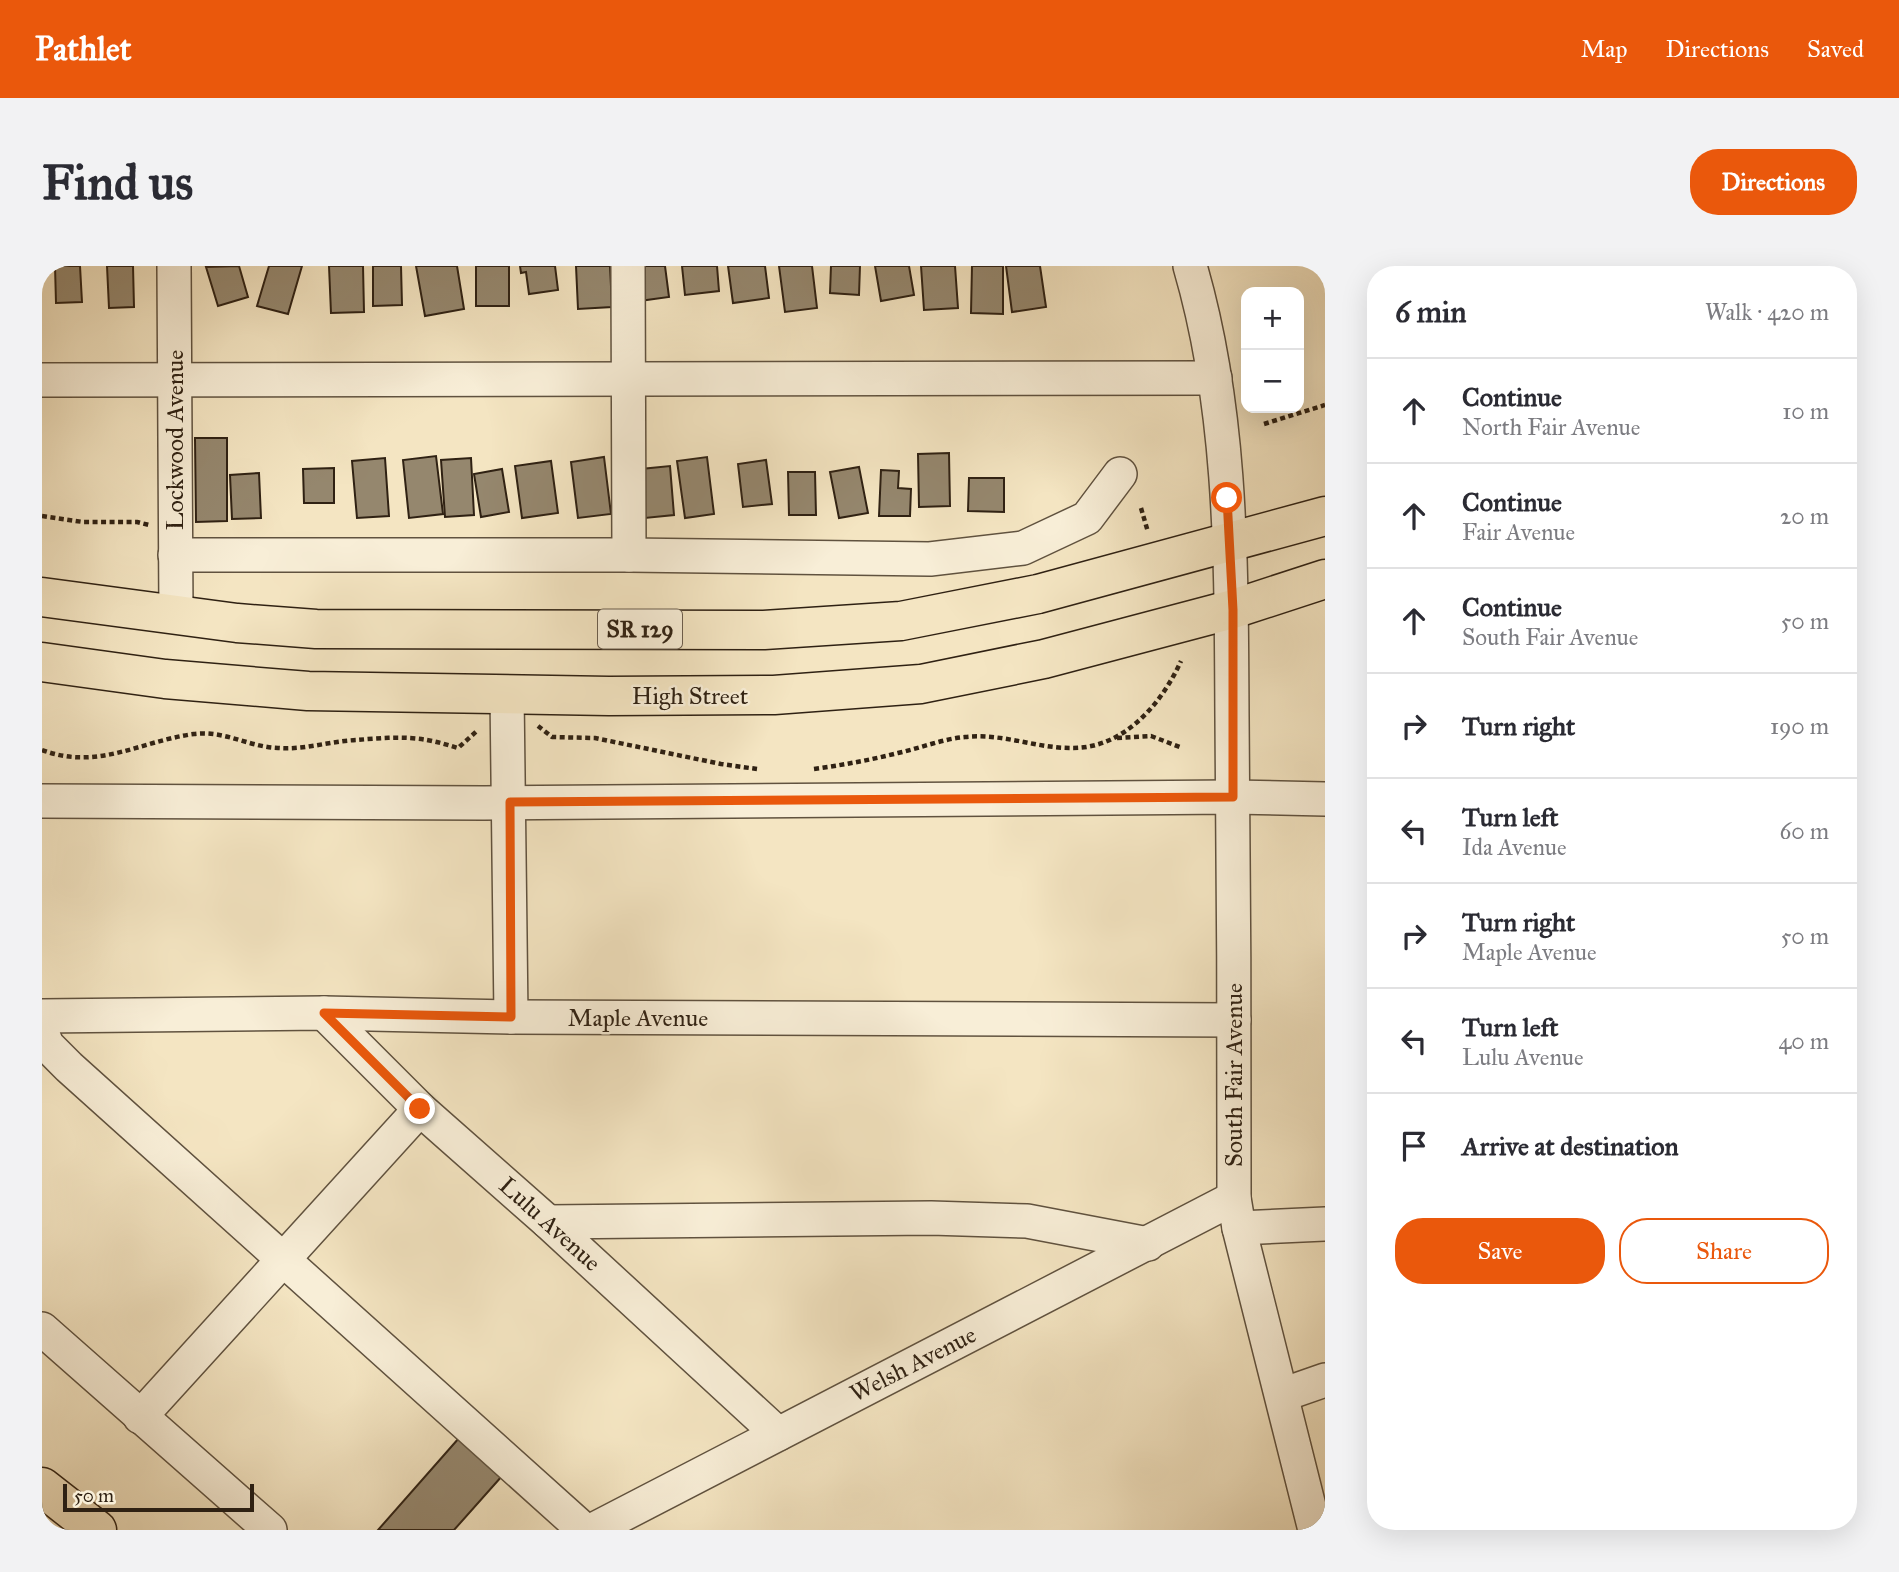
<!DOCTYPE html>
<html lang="en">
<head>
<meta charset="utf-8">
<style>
	body { margin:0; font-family:"IM FELL Great Primer",serif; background:#f2f2f3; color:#2b2b33 }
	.controls { position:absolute; right:21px; top:21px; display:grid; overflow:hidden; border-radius:14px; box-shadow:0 7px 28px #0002 }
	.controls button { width:63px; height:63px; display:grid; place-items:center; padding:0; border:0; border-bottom:2px solid #e1e1e2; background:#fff; color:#2b2b33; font:35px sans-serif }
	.scale { position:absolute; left:21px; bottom:18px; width:191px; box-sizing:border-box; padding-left:7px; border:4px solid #2f2113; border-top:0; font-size:19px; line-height:24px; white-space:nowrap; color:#2f2113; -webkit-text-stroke:5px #f8eed7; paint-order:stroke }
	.stop { position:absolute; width:21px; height:21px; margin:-16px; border:5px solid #ea580c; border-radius:50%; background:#fff }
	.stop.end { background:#ea580c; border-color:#fff; box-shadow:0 2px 7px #0008 }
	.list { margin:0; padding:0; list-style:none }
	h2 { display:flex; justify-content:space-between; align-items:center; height:91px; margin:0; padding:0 28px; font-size:30px }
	h2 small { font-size:23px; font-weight:400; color:#7c7c81 }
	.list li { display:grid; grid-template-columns:46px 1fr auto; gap:21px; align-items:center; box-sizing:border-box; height:105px; padding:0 28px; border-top:2px solid #e1e1e2 }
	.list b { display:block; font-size:26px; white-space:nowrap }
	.list p { margin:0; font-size:23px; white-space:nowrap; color:#7c7c81 }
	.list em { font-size:23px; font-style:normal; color:#7c7c81 }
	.actions { display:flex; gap:14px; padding:21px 28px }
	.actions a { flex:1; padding:16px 0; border:2px solid #ea580c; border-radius:28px; text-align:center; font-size:24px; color:#ea580c }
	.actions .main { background:#ea580c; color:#fff }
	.icon { flex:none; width:38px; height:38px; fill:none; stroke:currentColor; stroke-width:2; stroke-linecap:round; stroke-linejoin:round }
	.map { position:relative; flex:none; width:1283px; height:1264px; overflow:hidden; border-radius:28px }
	header { display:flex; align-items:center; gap:42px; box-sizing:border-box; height:98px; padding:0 35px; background:#ea580c; color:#fff }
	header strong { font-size:33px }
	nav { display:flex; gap:38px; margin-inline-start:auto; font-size:24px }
	.intro { display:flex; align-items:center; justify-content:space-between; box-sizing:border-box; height:168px; padding:0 42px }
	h1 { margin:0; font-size:49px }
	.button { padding:18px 32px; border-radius:28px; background:#ea580c; color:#fff; font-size:24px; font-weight:700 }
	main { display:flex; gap:42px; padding:0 42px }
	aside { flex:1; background:#fff; border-radius:28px; box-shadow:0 7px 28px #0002 }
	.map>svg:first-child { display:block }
	.building { fill:#95876e; stroke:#2f2113; stroke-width:2 }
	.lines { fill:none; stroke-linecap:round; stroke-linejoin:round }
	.minor-casing { stroke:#60523f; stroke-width:36 }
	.major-casing { stroke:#2f2113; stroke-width:41 }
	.highway-casing { stroke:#2f2113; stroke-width:41 }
	.path { stroke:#2f2113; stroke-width:4.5; stroke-dasharray:5 3.5; stroke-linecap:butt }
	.minor { stroke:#f8eed7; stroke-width:33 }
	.major { stroke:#f4e5c2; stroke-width:38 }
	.highway { stroke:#f4e5c2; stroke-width:38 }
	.route { stroke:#ea580c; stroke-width:9 }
	.labels { text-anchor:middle; stroke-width:5; stroke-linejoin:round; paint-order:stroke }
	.shield { fill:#f8eed7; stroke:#6b5e4e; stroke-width:2 }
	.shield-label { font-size:23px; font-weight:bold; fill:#2f2113 }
	.street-label { font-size:24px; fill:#2f2113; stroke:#f8eed7 }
</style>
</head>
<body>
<header>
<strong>Pathlet</strong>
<nav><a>Map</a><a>Directions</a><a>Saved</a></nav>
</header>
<div class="intro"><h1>Find us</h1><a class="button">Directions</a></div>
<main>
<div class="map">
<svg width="1283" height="1264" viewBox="0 0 1283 1264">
	<rect width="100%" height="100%" fill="#f4e5c2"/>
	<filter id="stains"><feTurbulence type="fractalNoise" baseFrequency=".00286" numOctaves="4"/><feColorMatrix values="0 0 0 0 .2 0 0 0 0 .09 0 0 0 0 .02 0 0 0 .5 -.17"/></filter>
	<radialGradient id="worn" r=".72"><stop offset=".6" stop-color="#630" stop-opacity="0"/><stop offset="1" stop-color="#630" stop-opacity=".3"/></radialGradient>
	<g class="building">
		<path d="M 13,0 L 38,0 L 40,36 L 14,37 Z"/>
		<path d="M 65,0 L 91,0 L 92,41 L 67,42 Z"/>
		<path d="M 197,0 L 206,31 L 176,40 L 164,1 Z"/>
		<path d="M 227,0 L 260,0 L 246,48 L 215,40 Z"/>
		<path d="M 287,0 L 321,0 L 322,46 L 289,47 Z"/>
		<path d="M 331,0 L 359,0 L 360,39 L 331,40 Z"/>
		<path d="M 374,0 L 415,0 L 422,43 L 383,50 Z"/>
		<rect x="434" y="0" width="33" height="40"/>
		<path d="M 478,0 L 513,0 L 516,24 L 487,28 L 484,6 L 479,7 Z"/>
		<path d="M 534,0 L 568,0 L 570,41 L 536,43 Z"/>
		<path d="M 593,0 L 623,0 L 627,31 L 597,35 Z"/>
		<path d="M 640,0 L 675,0 L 677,25 L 643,29 Z"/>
		<path d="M 686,0 L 723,0 L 727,32 L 691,37 Z"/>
		<path d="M 737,0 L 770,0 L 775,42 L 743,46 Z"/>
		<path d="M 789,0 L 818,0 L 817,29 L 788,27 Z"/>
		<path d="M 833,0 L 867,0 L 872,29 L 839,35 Z"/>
		<path d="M 879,0 L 913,0 L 916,42 L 882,44 Z"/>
		<path d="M 930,0 L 961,0 L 961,48 L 929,47 Z"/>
		<path d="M 964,0 L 998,0 L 1004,41 L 970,46 Z"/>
		<path d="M 153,172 L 185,172 L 185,255 L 154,256 Z"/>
		<path d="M 907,187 L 908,240 L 877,241 L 876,188 Z"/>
		<path d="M 394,190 L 401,248 L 367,252 L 361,194 Z"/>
		<path d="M 562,191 L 569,248 L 536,252 L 529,196 Z"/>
		<path d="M 665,191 L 672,248 L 643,252 L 635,195 Z"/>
		<path d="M 343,192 L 347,250 L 315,252 L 310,195 Z"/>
		<path d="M 429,192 L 432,249 L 403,251 L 399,194 Z"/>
		<path d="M 724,194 L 730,238 L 701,241 L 696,198 Z"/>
		<path d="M 509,195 L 516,247 L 480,252 L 473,200 Z"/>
		<path d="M 628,200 L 632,249 L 603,252 L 599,203 Z"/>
		<path d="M 817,201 L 826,247 L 797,252 L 788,206 Z"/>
		<path d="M 292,202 L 292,237 L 262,237 L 261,203 Z"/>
		<path d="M 460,203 L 467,246 L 439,251 L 432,208 Z"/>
		<path d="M 839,204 L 857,205 L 856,222 L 869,223 L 868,250 L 837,250 Z"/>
		<path d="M 746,206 L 773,206 L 774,249 L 747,249 Z"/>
		<path d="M 217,207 L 219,252 L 190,253 L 188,209 Z"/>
		<path d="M 927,212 L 962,212 L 962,246 L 926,245 Z"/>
		<path d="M 417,1172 L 460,1210 L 412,1264 L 336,1264 Z"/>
	</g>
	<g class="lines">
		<g class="minor-casing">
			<g id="minor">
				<path d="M 132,0 L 134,348"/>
				<path d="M 586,0 L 587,289"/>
				<path d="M 1148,0 C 1191,147 1189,300 1190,451 C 1192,611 1192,772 1192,932 L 1197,962 L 1273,1264"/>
				<path d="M 0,114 L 1173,112"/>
				<path d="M 133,289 L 587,289 L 888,293 L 981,282 L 1045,252 L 1078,208"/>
				<path d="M 465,428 L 469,751"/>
				<path d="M 0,535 L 442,537 L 1191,531 L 1283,533"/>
				<path d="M 282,747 L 378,843 L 506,956 L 736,1168"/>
				<path d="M 0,750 L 282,747 L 469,751 L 1192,754"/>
				<path d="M 0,766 L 5,779 L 27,801 L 542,1264"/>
				<path d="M 506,956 L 889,952 L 985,955 L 1106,978"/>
				<path d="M 1197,962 L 1283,958"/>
				<path d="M 0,1063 L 228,1264"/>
				<path d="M 1240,1129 L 1283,1114"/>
				<path d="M 98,1151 L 378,843"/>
				<path d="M 551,1264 L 1192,932"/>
			</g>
		</g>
		<g class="major-casing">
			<path id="major" d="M 0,1221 L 55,1264"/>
		</g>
		<g class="highway-casing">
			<g id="highway">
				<path d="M 0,331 L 195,357 L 274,363 L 722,364 L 859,355 L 996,328 L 1283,250"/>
				<path d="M 0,396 L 123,413 L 266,425 L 567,430 L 732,429 L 879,418 L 1002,393 L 1191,343 L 1283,313"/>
			</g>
		</g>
		<g class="path">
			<path d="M 1222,158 L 1283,139"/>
			<path d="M 1099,242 L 1106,266"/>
			<path d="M 0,250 L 41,256 L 95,256 L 107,259"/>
			<path d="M 496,460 L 510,471 L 553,472 L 679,498 L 715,503"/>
			<path d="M 1075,472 L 1109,470 L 1138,481"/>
			<path d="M 0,484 C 56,505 98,475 152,468 C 182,464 207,481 236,482 C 263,484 288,475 315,474 C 337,472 364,470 385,474 C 396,476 406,479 416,482 L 436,464"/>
			<path d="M 772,503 C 801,499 828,494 856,487 C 879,482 900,473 923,471 C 960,467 993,482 1029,482 C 1081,483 1119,439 1139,395"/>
		</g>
		<use href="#minor" class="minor"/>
		<use href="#major" class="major"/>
		<use href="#highway" class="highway"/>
	</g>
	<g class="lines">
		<path class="route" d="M 378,843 L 282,747 L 469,751 L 468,536 L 1191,531 L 1191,344 L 1185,232"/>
	</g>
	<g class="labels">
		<rect class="shield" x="556" y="343.5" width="84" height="39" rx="5"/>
		<g class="shield-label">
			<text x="598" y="371">SR 129</text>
		</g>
		<g class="street-label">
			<text transform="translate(133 174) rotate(-90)" y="8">Lockwood Avenue</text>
			<text x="648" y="438">High Street</text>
			<text x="596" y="760">Maple Avenue</text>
			<text transform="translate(1192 809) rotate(-90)" y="8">South Fair Avenue</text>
			<text transform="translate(508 958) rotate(42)" y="8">Lulu Avenue</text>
			<text transform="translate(871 1098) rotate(-27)" y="8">Welsh Avenue</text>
		</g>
	</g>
	<rect width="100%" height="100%" filter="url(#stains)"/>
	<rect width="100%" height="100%" fill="url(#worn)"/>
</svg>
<div class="controls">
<button>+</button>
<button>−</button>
</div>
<div class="scale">50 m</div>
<div class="stop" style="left:1185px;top:232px"></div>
<div class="stop end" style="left:378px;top:843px"></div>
</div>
<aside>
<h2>6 min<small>Walk · 420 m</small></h2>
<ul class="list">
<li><svg class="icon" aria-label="ahead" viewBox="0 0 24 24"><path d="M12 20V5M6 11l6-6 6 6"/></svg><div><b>Continue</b><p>North Fair Avenue</p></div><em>10 m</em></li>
<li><svg class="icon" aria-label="ahead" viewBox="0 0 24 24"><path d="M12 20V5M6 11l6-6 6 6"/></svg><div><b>Continue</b><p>Fair Avenue</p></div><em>20 m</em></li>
<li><svg class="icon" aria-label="ahead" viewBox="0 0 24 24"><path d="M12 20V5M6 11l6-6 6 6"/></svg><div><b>Continue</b><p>South Fair Avenue</p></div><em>50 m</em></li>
<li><svg class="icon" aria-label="right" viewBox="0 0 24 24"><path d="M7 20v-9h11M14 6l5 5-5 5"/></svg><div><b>Turn right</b></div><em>190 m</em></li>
<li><svg class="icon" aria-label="left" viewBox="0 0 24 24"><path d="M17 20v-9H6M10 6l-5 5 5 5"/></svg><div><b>Turn left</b><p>Ida Avenue</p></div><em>60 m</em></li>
<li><svg class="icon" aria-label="right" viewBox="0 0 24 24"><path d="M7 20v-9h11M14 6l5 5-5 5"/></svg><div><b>Turn right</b><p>Maple Avenue</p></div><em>50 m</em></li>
<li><svg class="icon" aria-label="left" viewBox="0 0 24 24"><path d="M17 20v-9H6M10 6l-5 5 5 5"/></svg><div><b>Turn left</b><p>Lulu Avenue</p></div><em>40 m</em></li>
<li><svg class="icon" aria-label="arrive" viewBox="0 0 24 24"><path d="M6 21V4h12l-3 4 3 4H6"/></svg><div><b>Arrive at destination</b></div></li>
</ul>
<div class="actions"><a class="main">Save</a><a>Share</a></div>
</aside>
</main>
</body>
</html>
